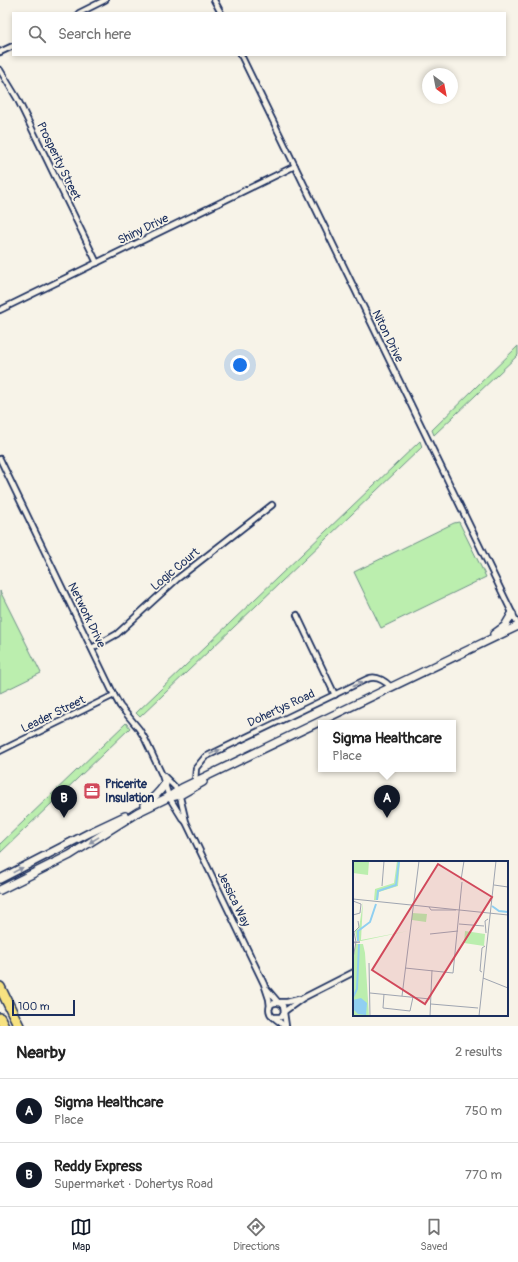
<!DOCTYPE html>
<html lang="en">
<head>
<meta charset="utf-8">
<style>
	body { margin:0; font-family:Pangolin,sans-serif; background:#f2f2f2; color:#222 }
	.compass { position:absolute; left:422px; top:68px; width:36px; height:36px; border-radius:50%; background:#fff; box-shadow:0 2px 6px #0003; rotate:148deg }
	.scale { position:absolute; left:12px; bottom:10px; width:63px; box-sizing:border-box; padding-left:4px; border:2px solid #1b2f5e; border-top:0; font-size:11px; line-height:14px; white-space:nowrap; color:#1b2f5e; -webkit-text-stroke:3px #f7f3e8; paint-order:stroke }
	.you { position:absolute; left:240px; top:365px; width:14px; height:14px; margin:-10px; border:3px solid #fff; border-radius:50%; background:#1a73e8; box-shadow:0 0 0 6px #1a73e833 }
	.badge { display:grid; place-items:center; width:26px; height:26px; border-radius:50%; background:#111827; color:#fff; font-size:13px; font-weight:700 }
	.pin { position:absolute; translate:-50% -33px; filter:drop-shadow(0 1px 2px #0008) }
	.pin::after { content:''; position:absolute; top:21px; width:14px; height:12px; background:inherit; clip-path:polygon(0 0,100% 0,50% 100%) }
	.popup { position:absolute; left:318px; top:720px; width:138px; height:52px; box-sizing:border-box; display:grid; place-content:center; border-radius:0px; background:#fff; filter:drop-shadow(0 1px 3px #0005); font-size:13px; white-space:nowrap; color:#767676 }
	.popup b { font-size:15px; color:#222 }
	.popup::after { content:''; position:absolute; left:50%; top:100%; margin-left:-8px; border:8px solid transparent; border-top-color:#fff }
	.list { margin:0; padding:0; list-style:none }
	h2 { display:flex; justify-content:space-between; align-items:center; height:52px; margin:0; padding:0 16px; font-size:17px }
	h2 small { font-size:13px; font-weight:400; color:#767676 }
	.list li { display:grid; grid-template-columns:26px 1fr auto; gap:12px; align-items:center; box-sizing:border-box; height:64px; padding:0 16px; border-top:1px solid #e0e0e0 }
	.list b { display:block; font-size:15px; white-space:nowrap }
	.list p { margin:0; font-size:13px; white-space:nowrap; color:#767676 }
	.list em { font-size:13px; font-style:normal; color:#767676 }
	.icon { flex:none; width:22px; height:22px; fill:none; stroke:currentColor; stroke-width:2; stroke-linecap:round; stroke-linejoin:round }
	.map { position:relative; flex:none; width:518px; height:1026px; overflow:hidden }
	.search { position:absolute; background:#fff; box-shadow:0 2px 6px #0003; left:12px; right:12px; top:12px; height:44px; display:flex; align-items:center; gap:10px; box-sizing:border-box; padding:0 14px; border-radius:0px; color:#767676; font-size:15px }
	.sheet { height:180px; background:#fff }
	nav { display:flex; justify-content:space-around; align-items:center; box-sizing:border-box; height:56px; border-top:1px solid #e0e0e0; background:#fff; font-size:11px; color:#767676 }
	nav a { display:grid; justify-items:center; gap:2px }
	nav .on { color:#111827 }
	.map>svg:first-child { display:block }
	.green { fill:#bbeeae; stroke:#6b8e86 }
	.lines { fill:none; stroke-linecap:round; stroke-linejoin:round }
	.street-casing { stroke:#1b2f5e; stroke-width:8 }
	.secondary-casing { stroke:#1b2f5e; stroke-width:10 }
	.highway-casing { stroke:#1b2f5e; stroke-width:12 }
	.street { stroke:#f7f3e8; stroke-width:4.5 }
	.secondary { stroke:#f7f3e8; stroke-width:7 }
	.highway { stroke:#f7e281; stroke-width:9 }
	.oneway { fill:#8991a3 }
	.labels { text-anchor:middle; stroke-width:3.5; stroke-linejoin:round; paint-order:stroke }
	.street-label { font-size:12px; fill:#1b2f5e; stroke:#f7f3e8 }
	.poi-label { font-size:12px; font-weight:bold; fill:#1b2f5e; stroke:#f7f3e8; text-anchor:start }
	.inset-river { fill:none; stroke:#90cff1; stroke-width:2 }
	.inset-road { fill:none; stroke:#9fa5b1; stroke-width:1 }
	.view { fill:#d1495b; fill-opacity:0.15; stroke:#d1495b; stroke-width:2 }
	.inset-edge { fill:none; stroke:#1b2f5e; stroke-width:2 }
</style>
</head>
<body>
<div class="map">
<svg width="518" height="1026" viewBox="0 0 518 1026">
	<rect width="100%" height="100%" fill="#f7f3e8"/>
	<filter id="ink" filterUnits="userSpaceOnUse"><feTurbulence type="fractalNoise" baseFrequency=".025" numOctaves="2"/><feDisplacementMap in="SourceGraphic" scale="8" xChannelSelector="R" yChannelSelector="G"/><feConvolveMatrix kernelMatrix="1 2 1 2 8 2 1 2 1" color-interpolation-filters="sRGB"/></filter>
	<g filter="url(#ink)">
		<g class="green">
			<path d="M 518,346 L 518,355 L 434,435 L 432,430 Z"/>
			<path d="M 420,441 L 422,447 L 140,717 L 136,713 Z"/>
			<path d="M 459,522 L 486,577 L 381,628 L 354,572 L 454,523 Z"/>
			<path d="M 0,591 L 41,673 L 0,693 Z"/>
			<path d="M 126,723 L 130,728 L 0,853 L 0,844 Z"/>
		</g>
		<g class="lines">
			<g class="street-casing">
				<g id="street">
					<path d="M 214,0 L 221,13"/>
					<path d="M 79,13 L 105,0"/>
					<path d="M 0,52 L 13,46"/>
					<path d="M 241,55 L 518,625"/>
					<path d="M 0,70 L 17,98 L 97,263"/>
					<path d="M 0,310 L 295,166"/>
					<path d="M 0,459 L 114,695 L 120,706 L 139,729 L 145,739 L 162,775 L 169,797 L 182,818 L 186,822"/>
					<path d="M 297,615 L 335,695"/>
					<path d="M 92,648 L 117,634 L 177,579 L 272,505"/>
					<path d="M 0,751 L 114,695"/>
					<path d="M 164,776 L 178,790 L 181,801 L 186,822 L 264,984 L 269,999 L 270,1007"/>
					<path d="M 195,781 L 196,768 L 205,757 L 367,679 C 376,675 385,681 391,687"/>
					<path d="M 267,989 L 278,1002"/>
					<path d="M 280,1002 L 287,1002 L 299,999"/>
					<path d="M 285,1011 L 303,998 L 354,972"/>
					<path d="M 284,1012 L 286,1026"/>
					<path d="M 275,1017 L 281,1017 L 284,1012 L 283,1006 C 278,1000 266,1003 270,1013 C 271,1017 280,1021 284,1026"/>
				</g>
			</g>
			<g class="secondary-casing">
				<g id="secondary">
					<path d="M 494,634 L 505,626 L 512,614"/>
					<path d="M 171,797 L 180,795 L 203,782"/>
					<path d="M 144,805 C 153,799 159,793 165,784"/>
					<path d="M 0,879 L 91,832 L 125,816"/>
					<path d="M 0,890 L 70,855 L 138,812 L 169,797 L 182,788 L 518,626"/>
				</g>
			</g>
			<g class="highway-casing">
				<g id="highway">
					<path d="M 0,987 L 19,1026"/>
					<path d="M 0,1018 L 4,1026"/>
				</g>
			</g>
			<use href="#street" class="street"/>
			<use href="#secondary" class="secondary"/>
			<use href="#highway" class="highway"/>
		</g>
		<defs><path id="oneway-solid" d="M-6-.8H1V-3.2L6.5 0L1 3.2V.8H-6Z"/></defs>
		<g class="oneway">
			<use href="#oneway-solid" transform="translate(358 684) rotate(-27)"/>
			<use href="#oneway-solid" transform="translate(215 752) rotate(-25)"/>
			<use href="#oneway-solid" transform="translate(94 840) rotate(148)"/>
			<use href="#oneway-solid" transform="translate(18 870) rotate(-27)"/>
		</g>
	</g>
	<defs>
		<g id="office-square" transform="scale(0.9)"><rect x="-9" y="-9" width="18" height="18" rx="4" fill="#d1495b" stroke="#f7f3e8"/><path d="M-6-3h4V-5.5h4V-3h4V5H-6ZM-1-4.5V-3h2v-1.5ZM-6 0V1H6V0Z" fill="#fff"/></g>
	</defs>
	<g fill-rule="evenodd">
		<use href="#office-square" x="92" y="791"/>
	</g>
	<g class="labels">
		<g class="street-label">
			<text transform="translate(59 161) rotate(64)" y="4">Prosperity Street</text>
			<text transform="translate(143 229) rotate(-26)" y="4">Shiny Drive</text>
			<text transform="translate(388 336) rotate(64)" y="4">Niton Drive</text>
			<text transform="translate(175 569) rotate(-40)" y="4">Logic Court</text>
			<text transform="translate(87 615) rotate(64)" y="4">Network Drive</text>
			<text transform="translate(281 708) rotate(-25)" y="4">Dohertys Road</text>
			<text transform="translate(53 714) rotate(-26)" y="4">Leader Street</text>
			<text transform="translate(234 899) rotate(64)" y="4">Jessica Way</text>
		</g>
		<g class="poi-label">
			<text x="105" y="788">Pricerite<tspan x="105" dy="14">Insulation</tspan></text>
		</g>
	</g>
	<g transform="translate(353 861)">
		<rect width="155" height="155" fill="#f7f3e8"/>
		<path d="M 0,0 L 16,0 L 15,14 L 0,12 ZM 44,0 L 47,0 L 45,25 L 26,31 L 25,39 L 21,39 L 22,28 L 41,22 ZM 10,41 L 8,79 L 55,70 L 8,80 L 4,80 L 2,70 L 6,67 ZM 59,52 L 74,53 L 73,61 L 59,59 ZM 112,70 L 132,73 L 131,85 L 111,82 ZM 3,83 L 10,83 L 12,92 L 16,155 L 0,155 L 0,97 Z" fill="#bbeeae"/>
		<path d="M 8,137 L 14,142 L 13,154 L 5,153 L 1,149 L 0,139 Z" fill="#90cff1"/>
		<path class="inset-river" d="M 24,39 L 25,30 L 43,24 L 46,0M 139,45 L 146,50 L 155,51M 5,80 L 5,70 L 17,61 L 23,43M 0,136 L 4,128 L 6,83"/>
		<path class="inset-road" d="M 108,19 L 111,0M 141,24 L 155,26M 29,25 L 31,0M 0,38 L 155,54M 0,40 L 8,43 L 7,52 L 0,54M 76,46 L 78,49 L 103,49M 106,63 L 131,65M 133,72 L 132,60 L 135,58M 77,73 L 105,70M 0,81 L 7,81 L 0,82M 0,97 L 3,81 L 1,71 L 6,66 L 5,60M 16,102 L 17,155M 52,107 L 100,112 L 109,21M 129,111 L 127,110 L 129,87 L 132,85M 130,117 L 155,127M 17,132 L 77,138M 31,133 L 30,147 L 57,150 L 60,136M 49,135 L 66,0M 78,143 L 125,147M 77,155 L 79,109M 126,155 L 143,0"/>
		<path class="view" d="M 85,3 L 139,36 L 72,143 L 19,109 Z"/>
		<rect width="155" height="155" class="inset-edge"/>
	</g>
</svg>
<svg class="compass" viewBox="-18 -18 36 36"><path d="M0-13l5 13h-10z" fill="#e53935"/><path d="M0 13l5-13h-10z" fill="#767676"/></svg>
<div class="scale">100 m</div>
<div class="you"></div>
<div class="pin badge" style="left:387px;top:818px">A</div>
<div class="popup"><b>Sigma Healthcare</b>Place</div>
<div class="pin badge" style="left:64px;top:818px">B</div>
<div class="search"><svg class="icon" aria-label="search" viewBox="0 0 24 24"><circle cx="10" cy="10" r="6"/><path d="M15 15l6 6"/></svg>Search here</div>
</div>
<section class="sheet">
<h2>Nearby<small>2 results</small></h2>
<ul class="list">
<li><span class="badge">A</span><div><b>Sigma Healthcare</b><p>Place</p></div><em>750 m</em></li>
<li><span class="badge">B</span><div><b>Reddy Express</b><p>Supermarket · Dohertys Road</p></div><em>770 m</em></li>
</ul>
</section>
<nav>
<a class="on"><svg class="icon" aria-label="map" viewBox="0 0 24 24"><path d="M3 6l6-2 6 2 6-2v14l-6 2-6-2-6 2zM9 4v14M15 6v14"/></svg>Map</a>
<a><svg class="icon" aria-label="directions" viewBox="0 0 24 24"><path d="M12 3l9 9-9 9-9-9zM9 14v-3h6M13 9l2 2-2 2"/></svg>Directions</a>
<a><svg class="icon" aria-label="saved" viewBox="0 0 24 24"><path d="M7 4h10v16l-5-4-5 4z"/></svg>Saved</a>
</nav>
</body>
</html>
